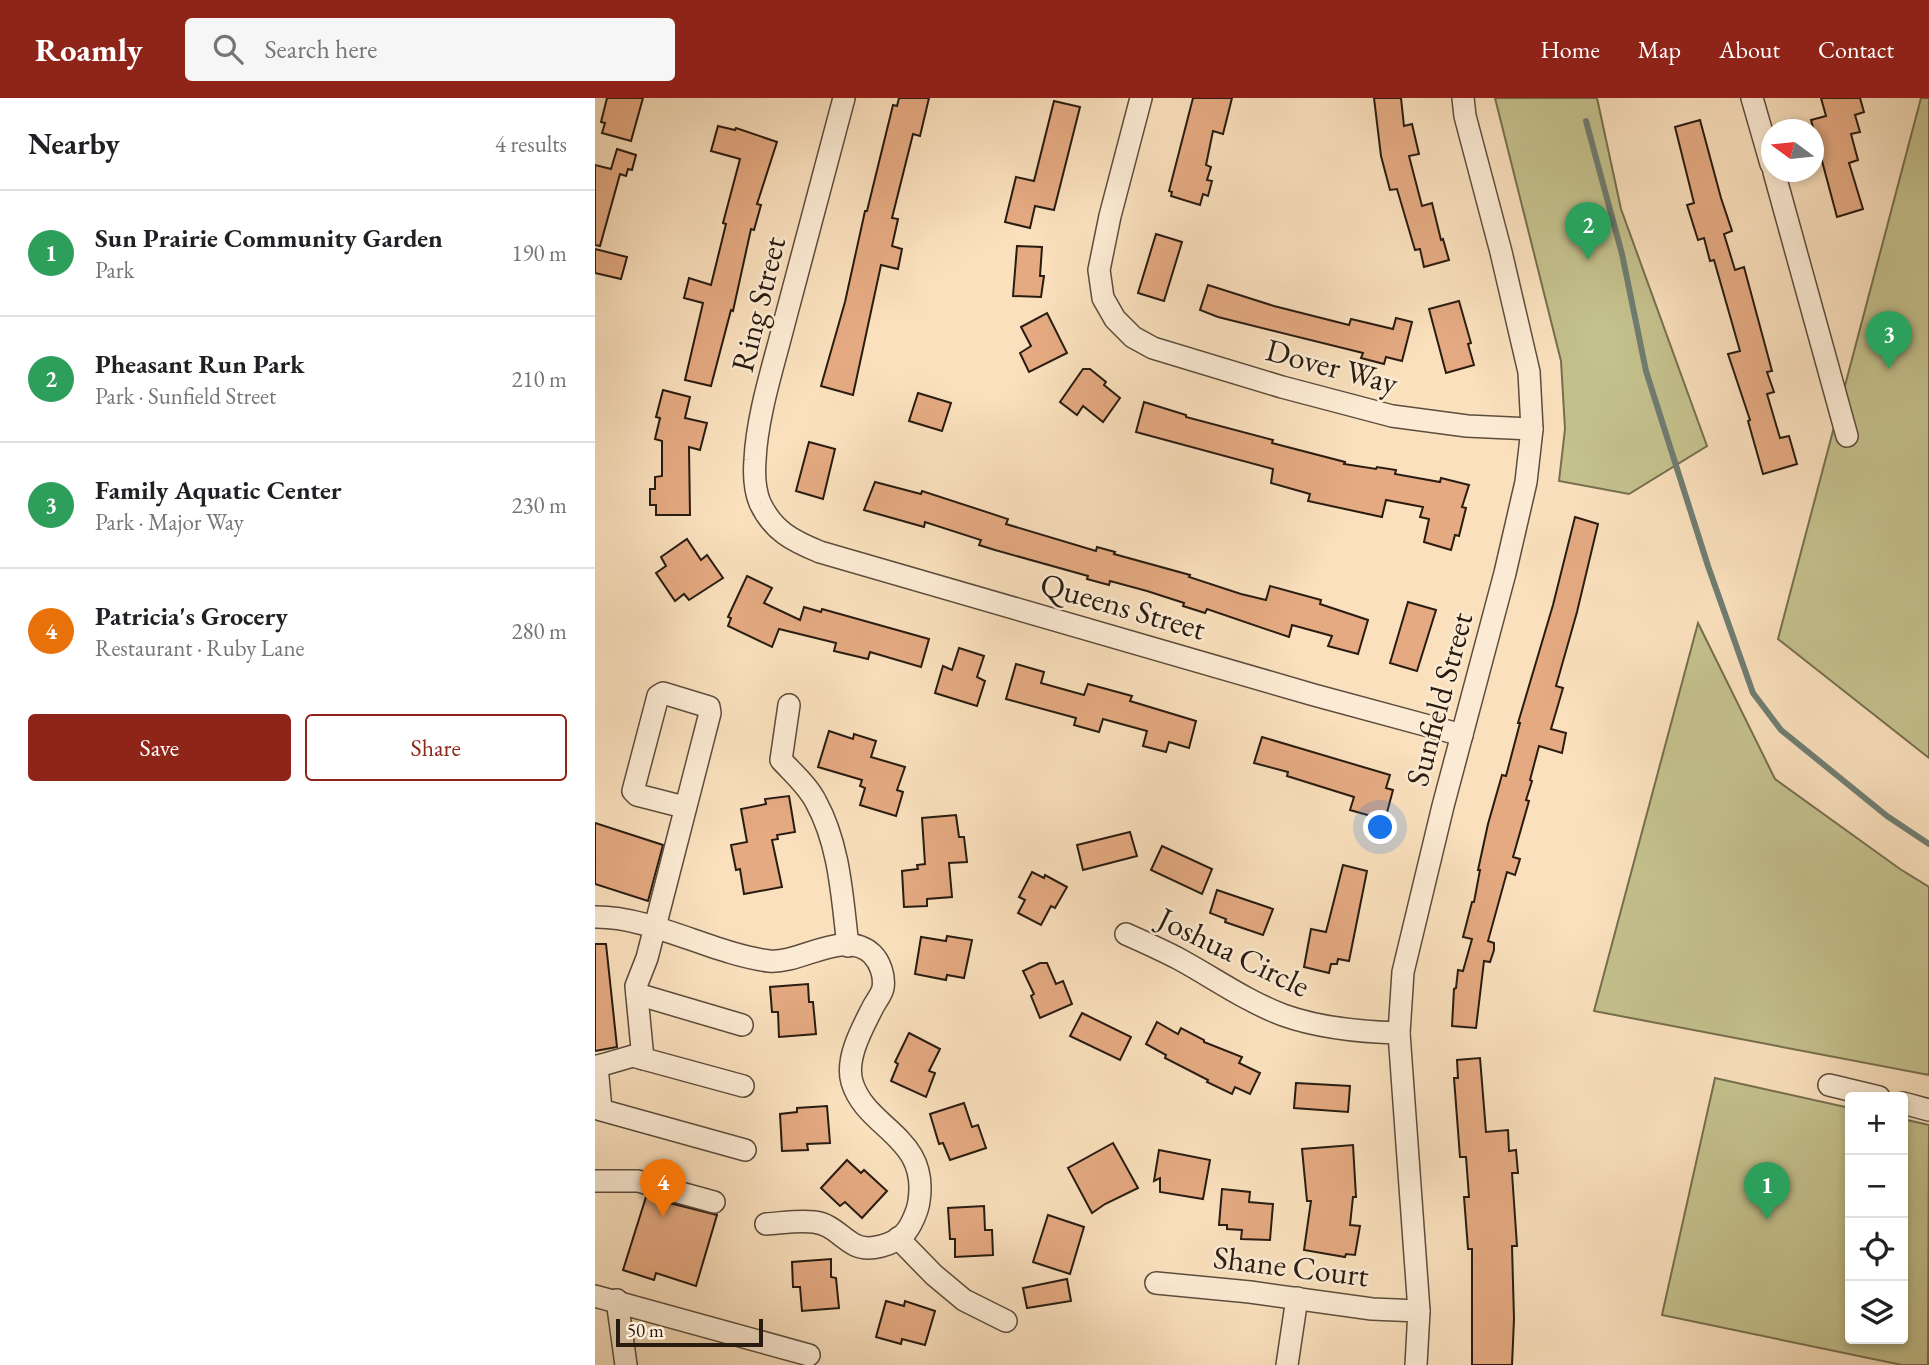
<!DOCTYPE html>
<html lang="en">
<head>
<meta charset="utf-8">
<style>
	body { margin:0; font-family:"EB Garamond",serif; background:#f6f6f6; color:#202124 }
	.controls { position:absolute; right:21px; bottom:21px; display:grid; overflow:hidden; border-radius:7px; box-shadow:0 4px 10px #0003 }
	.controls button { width:63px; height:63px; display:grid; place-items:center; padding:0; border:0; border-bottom:2px solid #e0e0e0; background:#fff; color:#202124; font:35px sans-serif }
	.compass { position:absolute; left:1166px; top:21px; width:63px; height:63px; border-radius:50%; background:#fff; box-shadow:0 4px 10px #0003; rotate:285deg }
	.scale { position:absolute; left:21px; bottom:18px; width:147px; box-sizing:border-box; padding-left:7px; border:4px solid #281c11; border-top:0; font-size:19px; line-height:24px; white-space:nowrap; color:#281c11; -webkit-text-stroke:5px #fcebd4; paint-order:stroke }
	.you { position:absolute; left:786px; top:730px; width:24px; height:24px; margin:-18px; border:5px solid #fff; border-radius:50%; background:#1a73e8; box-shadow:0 0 0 10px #1a73e833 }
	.badge { display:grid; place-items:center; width:46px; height:46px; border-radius:50%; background:#8f2418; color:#fff; font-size:23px; font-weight:700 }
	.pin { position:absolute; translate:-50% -58px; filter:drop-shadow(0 2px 4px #0008) }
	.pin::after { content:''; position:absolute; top:37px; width:24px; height:21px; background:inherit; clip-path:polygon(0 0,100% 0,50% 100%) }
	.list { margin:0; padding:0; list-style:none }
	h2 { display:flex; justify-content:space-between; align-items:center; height:91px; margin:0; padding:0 28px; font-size:30px }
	h2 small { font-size:23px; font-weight:400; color:#757577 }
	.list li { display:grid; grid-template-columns:46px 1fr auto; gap:21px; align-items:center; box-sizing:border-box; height:126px; padding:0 28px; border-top:2px solid #e0e0e0 }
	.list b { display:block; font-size:26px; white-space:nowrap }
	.list p { margin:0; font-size:23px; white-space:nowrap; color:#757577 }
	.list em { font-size:23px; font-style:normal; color:#757577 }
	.actions { display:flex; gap:14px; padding:21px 28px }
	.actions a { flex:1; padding:16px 0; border:2px solid #8f2418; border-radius:7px; text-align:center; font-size:24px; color:#8f2418 }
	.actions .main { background:#8f2418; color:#fff }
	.icon { flex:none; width:38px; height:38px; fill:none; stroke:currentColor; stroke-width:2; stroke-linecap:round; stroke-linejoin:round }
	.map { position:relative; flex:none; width:1334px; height:1267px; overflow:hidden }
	header { display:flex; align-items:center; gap:42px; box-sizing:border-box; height:98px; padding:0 35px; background:#8f2418; color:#fff }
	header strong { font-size:33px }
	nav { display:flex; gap:38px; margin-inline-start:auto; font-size:24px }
	.search { width:490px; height:63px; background:#f6f6f6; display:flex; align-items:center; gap:18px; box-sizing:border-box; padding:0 24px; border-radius:7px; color:#757577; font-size:26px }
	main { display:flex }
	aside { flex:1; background:#fff }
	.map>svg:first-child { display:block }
	.green { fill:#c4c18d; stroke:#766e4f; stroke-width:2 }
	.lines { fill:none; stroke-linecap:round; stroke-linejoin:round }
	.stream { stroke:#6f7d72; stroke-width:6 }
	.building { fill:#e5aa82; stroke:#281c11; stroke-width:2 }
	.minor-casing { stroke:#5c4d3c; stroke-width:24 }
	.minor { stroke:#fcebd4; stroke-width:21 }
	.labels { text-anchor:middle; stroke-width:5; stroke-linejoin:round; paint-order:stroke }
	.street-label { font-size:32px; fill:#281c11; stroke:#fcebd4 }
</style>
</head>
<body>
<header>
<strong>Roamly</strong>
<div class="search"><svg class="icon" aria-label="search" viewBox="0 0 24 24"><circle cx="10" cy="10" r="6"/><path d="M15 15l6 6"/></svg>Search here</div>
<nav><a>Home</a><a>Map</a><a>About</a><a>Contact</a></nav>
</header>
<main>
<aside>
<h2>Nearby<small>4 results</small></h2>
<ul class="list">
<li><span class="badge" style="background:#2e9e5b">1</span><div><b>Sun Prairie Community Garden</b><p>Park</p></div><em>190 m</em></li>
<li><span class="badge" style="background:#2e9e5b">2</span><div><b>Pheasant Run Park</b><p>Park · Sunfield Street</p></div><em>210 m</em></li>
<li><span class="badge" style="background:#2e9e5b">3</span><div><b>Family Aquatic Center</b><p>Park · Major Way</p></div><em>230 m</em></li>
<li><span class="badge" style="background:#e8710a">4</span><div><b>Patricia's Grocery</b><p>Restaurant · Ruby Lane</p></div><em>280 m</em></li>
</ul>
<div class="actions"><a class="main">Save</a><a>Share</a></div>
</aside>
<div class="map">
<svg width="1334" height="1267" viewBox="0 0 1334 1267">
	<rect width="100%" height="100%" fill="#fae0bd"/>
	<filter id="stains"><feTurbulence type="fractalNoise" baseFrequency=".00286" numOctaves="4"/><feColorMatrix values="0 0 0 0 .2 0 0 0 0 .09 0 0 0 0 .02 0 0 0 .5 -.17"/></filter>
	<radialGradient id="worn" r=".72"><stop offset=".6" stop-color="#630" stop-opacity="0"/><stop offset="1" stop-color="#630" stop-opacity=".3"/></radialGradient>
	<g class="green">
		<path d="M 900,0 L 1002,0 L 1026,111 L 1112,348 L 1034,396 L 964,383 L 970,331 L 966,263 Z"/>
		<path d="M 1326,0 L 1334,0 L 1334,660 L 1183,541 Z"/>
		<path d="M 1103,525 L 1180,681 L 1305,771 L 1334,789 L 1334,977 L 999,913 Z"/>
		<path d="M 1120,980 L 1255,1010 L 1255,1241 L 1308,1241 L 1308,1021 L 1334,1027 L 1333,1267 L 1307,1267 L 1067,1217 Z"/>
	</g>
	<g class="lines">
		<path class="stream" d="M 991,23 L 1027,156 L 1051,273 L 1113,468 L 1158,595 L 1186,632 L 1292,718 L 1334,746"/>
	</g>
	<g class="building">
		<path d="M 12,0 L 48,0 L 36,43 L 7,35 L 10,25 L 6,24 Z"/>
		<path d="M 304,0 L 334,0 L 325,38 L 318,36 L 297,120 L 303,121 L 297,148 L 307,151 L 303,171 L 286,167 L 258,297 L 226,288 L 250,204 L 270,113 L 272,113 L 298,7 L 302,8 Z"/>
		<path d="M 598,0 L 637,0 L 628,36 L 618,33 L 611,67 L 616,69 L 612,82 L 617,83 L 613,98 L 608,96 L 605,107 L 576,98 L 577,94 L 574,93 Z"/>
		<path d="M 779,0 L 806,0 L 809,28 L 817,26 L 824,56 L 814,58 L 827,108 L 837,105 L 846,142 L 848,141 L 854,162 L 829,169 L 825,151 L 820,152 L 802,91 L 795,92 L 786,58 Z"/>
		<path d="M 1226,0 L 1265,0 L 1269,14 L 1260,17 L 1265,34 L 1256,36 L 1263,62 L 1254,65 L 1268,111 L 1242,119 L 1216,22 L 1231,18 Z"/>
		<path d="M 459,3 L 485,9 L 459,112 L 440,108 L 435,130 L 410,124 L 421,79 L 439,83 Z"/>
		<path d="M 1105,22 L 1126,100 L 1137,133 L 1129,136 L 1140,172 L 1149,169 L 1177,273 L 1172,274 L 1179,294 L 1172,296 L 1185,340 L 1194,338 L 1202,366 L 1168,376 L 1153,323 L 1155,322 L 1133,256 L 1145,253 L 1119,162 L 1115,163 L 1109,140 L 1103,142 L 1092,107 L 1099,105 L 1080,29 Z"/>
		<path d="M 123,28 L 140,32 L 141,30 L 182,44 L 162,106 L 166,107 L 159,132 L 156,131 L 138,213 L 136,212 L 116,288 L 90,282 L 108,205 L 89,200 L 94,180 L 116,187 L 131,126 L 128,125 L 145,61 L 116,53 Z"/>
		<path d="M 22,51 L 41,57 L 37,72 L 33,71 L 31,78 L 25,76 L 5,148 L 0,147 L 0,67 L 16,71 Z"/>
		<path d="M 561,136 L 587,144 L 569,203 L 543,195 Z"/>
		<path d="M 422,148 L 447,149 L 445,178 L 449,178 L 446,199 L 418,198 Z"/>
		<path d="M 0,151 L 32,159 L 26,181 L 0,175 Z"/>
		<path d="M 613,187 L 679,208 L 754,227 L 756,221 L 798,231 L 801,220 L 817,224 L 807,263 L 791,259 L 789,266 L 766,260 L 768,255 L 623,219 L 605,212 Z"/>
		<path d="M 864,203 L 876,245 L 873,246 L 879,267 L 851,275 L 834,211 Z"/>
		<path d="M 452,215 L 472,255 L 434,274 L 425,255 L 436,248 L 426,229 Z"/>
		<path d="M 488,271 L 495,271 L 511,284 L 509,287 L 525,300 L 508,324 L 488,308 L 482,317 L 465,304 Z"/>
		<path d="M 68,292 L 95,299 L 90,320 L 112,325 L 105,352 L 94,349 L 95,417 L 61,417 L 61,407 L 55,407 L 55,391 L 60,391 L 60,379 L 67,378 L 67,343 L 60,341 L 65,320 L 61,319 Z"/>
		<path d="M 323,295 L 356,305 L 347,333 L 314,323 Z"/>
		<path d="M 549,304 L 591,317 L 591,319 L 678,342 L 677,345 L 750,364 L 749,366 L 781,371 L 782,369 L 801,372 L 800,376 L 845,384 L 846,380 L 874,387 L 867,409 L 871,410 L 864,438 L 860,437 L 856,452 L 829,444 L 834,421 L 825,419 L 828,409 L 791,402 L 787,419 L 713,403 L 715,396 L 676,385 L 678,371 L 541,334 Z"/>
		<path d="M 214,344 L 240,351 L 228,401 L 201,393 Z"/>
		<path d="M 280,384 L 326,396 L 327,393 L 413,421 L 411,426 L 501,453 L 502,449 L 520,454 L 519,456 L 595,477 L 594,479 L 646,496 L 671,502 L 675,488 L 726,502 L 725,506 L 773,522 L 763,556 L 733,548 L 737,538 L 697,527 L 694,539 L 612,511 L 610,515 L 588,508 L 589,505 L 552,493 L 515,483 L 514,487 L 492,481 L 493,478 L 400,452 L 384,447 L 386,442 L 330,424 L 329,429 L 269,412 Z"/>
		<path d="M 980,419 L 1003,426 L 982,514 L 961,588 L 968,590 L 956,631 L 971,635 L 967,655 L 944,648 L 935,682 L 937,683 L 931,702 L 934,703 L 918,759 L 925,761 L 920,777 L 912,774 L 893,843 L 899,845 L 899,852 L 895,864 L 889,863 L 881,930 L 857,928 L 859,891 L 861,890 L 863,872 L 868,873 L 877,841 L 868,839 L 877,804 L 879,804 L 885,772 L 883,772 L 893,726 L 907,677 L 911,678 L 925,625 L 923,625 L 958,507 Z"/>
		<path d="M 92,441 L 106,462 L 112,457 L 128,480 L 94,502 L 89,496 L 80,503 L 61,475 L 71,468 L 66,459 Z"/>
		<path d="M 152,478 L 177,490 L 169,505 L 205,522 L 209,509 L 226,514 L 227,511 L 334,541 L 326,569 L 275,554 L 273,561 L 239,553 L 241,545 L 184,531 L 177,549 L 133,528 L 136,520 L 133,519 Z"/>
		<path d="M 813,504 L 841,512 L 822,573 L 795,565 Z"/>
		<path d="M 364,550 L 389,558 L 382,579 L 390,583 L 382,608 L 340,595 L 348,568 L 357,572 Z"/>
		<path d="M 421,566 L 449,574 L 446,585 L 489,597 L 493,586 L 537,598 L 535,603 L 601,623 L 594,650 L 574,644 L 571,654 L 548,648 L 552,633 L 508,621 L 504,634 L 479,627 L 481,620 L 411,601 Z"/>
		<path d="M 234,633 L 258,641 L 259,636 L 281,643 L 276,659 L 310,669 L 302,692 L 308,694 L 301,718 L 265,707 L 270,690 L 265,688 L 267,682 L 223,669 Z"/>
		<path d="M 667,639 L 795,677 L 791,690 L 798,692 L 790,722 L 755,712 L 759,699 L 692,678 L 693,674 L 659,665 Z"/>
		<path d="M 194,698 L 200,734 L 182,737 L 183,741 L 177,742 L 187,789 L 149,796 L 145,771 L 141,772 L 136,747 L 152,744 L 146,711 L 171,706 L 170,701 Z"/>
		<path d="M 361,717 L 364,739 L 369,739 L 372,764 L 354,765 L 357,799 L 332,801 L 332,808 L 309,809 L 307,773 L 323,771 L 322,767 L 330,766 L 327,720 Z"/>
		<path d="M 0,725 L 68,747 L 53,803 L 0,786 Z"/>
		<path d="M 535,734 L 542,758 L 488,772 L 482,747 Z"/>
		<path d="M 567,748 L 617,771 L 607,796 L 556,772 Z"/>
		<path d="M 748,767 L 772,773 L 754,863 L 743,861 L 742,866 L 736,866 L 734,875 L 709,869 L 716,831 L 731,834 Z"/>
		<path d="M 437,774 L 449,780 L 450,777 L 472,789 L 460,810 L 456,808 L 446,827 L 423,815 L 430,802 L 424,799 Z"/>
		<path d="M 622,792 L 678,811 L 668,837 L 630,824 L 631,821 L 615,815 Z"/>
		<path d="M 352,838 L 377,842 L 369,880 L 352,877 L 351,882 L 320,876 L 326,839 L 351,843 Z"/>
		<path d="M 0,846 L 11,846 L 22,949 L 0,953 Z"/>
		<path d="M 445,865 L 452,865 L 461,886 L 468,883 L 477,906 L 445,920 L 436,898 L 439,896 L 428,873 Z"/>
		<path d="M 213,886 L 214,904 L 218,904 L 221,936 L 184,939 L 183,914 L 177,914 L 175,889 Z"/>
		<path d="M 487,915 L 536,939 L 525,962 L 475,938 Z"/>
		<path d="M 562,924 L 583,936 L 586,930 L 609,942 L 609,944 L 647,959 L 644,965 L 665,975 L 655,996 L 640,989 L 637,996 L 612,984 L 613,982 L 570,960 L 571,957 L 551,946 Z"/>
		<path d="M 314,935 L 345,951 L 334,973 L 340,975 L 331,999 L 296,983 L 303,966 L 300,964 Z"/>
		<path d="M 885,960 L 891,1034 L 913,1032 L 914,1053 L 921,1052 L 923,1075 L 917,1075 L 922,1148 L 917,1148 L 919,1221 L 917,1267 L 877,1267 L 877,1151 L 873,1151 L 869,1099 L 874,1099 L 871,1059 L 865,1059 L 859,980 L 863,980 L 862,962 Z"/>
		<path d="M 701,985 L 755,988 L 753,1014 L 699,1010 Z"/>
		<path d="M 369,1005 L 377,1029 L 383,1027 L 391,1050 L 355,1062 L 348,1045 L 344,1046 L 335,1016 Z"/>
		<path d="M 232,1008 L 235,1045 L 212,1046 L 213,1052 L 187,1053 L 185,1016 L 202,1014 L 202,1010 Z"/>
		<path d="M 518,1045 L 543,1090 L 510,1106 L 497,1115 L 473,1070 Z"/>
		<path d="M 758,1047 L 761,1099 L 758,1099 L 755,1127 L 765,1128 L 760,1157 L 751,1156 L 750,1159 L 709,1152 L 716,1103 L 712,1103 L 707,1051 Z"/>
		<path d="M 564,1052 L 615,1062 L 608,1101 L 565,1094 L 565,1080 L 559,1083 Z"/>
		<path d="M 252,1062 L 266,1075 L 269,1072 L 292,1093 L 267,1120 L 250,1104 L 245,1108 L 226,1090 Z"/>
		<path d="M 627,1091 L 655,1094 L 654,1104 L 678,1106 L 675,1142 L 646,1141 L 647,1132 L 632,1131 L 632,1127 L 624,1127 Z"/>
		<path d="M 51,1099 L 122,1117 L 101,1188 L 61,1175 L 59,1182 L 28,1172 Z"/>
		<path d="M 389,1108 L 390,1132 L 397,1132 L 398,1157 L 360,1159 L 360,1141 L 355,1141 L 353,1110 Z"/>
		<path d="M 453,1117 L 489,1129 L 475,1176 L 438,1164 Z"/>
		<path d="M 236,1161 L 236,1179 L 241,1180 L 244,1210 L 207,1213 L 205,1189 L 198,1189 L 197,1164 Z"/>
		<path d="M 472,1181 L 476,1203 L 432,1210 L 428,1190 Z"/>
		<path d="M 291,1203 L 309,1208 L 310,1203 L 340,1213 L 330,1247 L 307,1241 L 306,1246 L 281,1239 Z"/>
	</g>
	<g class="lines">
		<g class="minor-casing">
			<g id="minor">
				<path d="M 249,0 C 229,74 210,148 190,222 C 179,266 162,317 160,362 C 159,375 160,393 165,405 C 178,433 198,443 225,454 L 719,597 L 867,637"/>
				<path d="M 546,0 L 515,118 L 504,172 L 508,200 L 520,221 L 538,239 L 558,250 L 687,289 L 797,318 L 872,328 L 937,331"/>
				<path d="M 1157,0 L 1176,66"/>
				<path d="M 1179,74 L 1252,338"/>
				<path d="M 194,607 L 186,662 C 198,675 213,688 221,704 C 245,748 247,799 253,848"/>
				<path d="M 0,819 C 55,818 118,856 174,863 C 206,866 249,830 277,856 C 285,864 290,878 288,890 C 287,896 281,903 278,909 C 268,929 250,960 257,984 C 271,1031 334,1038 324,1103 C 323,1112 316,1129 309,1136 C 298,1147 274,1154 260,1147 C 245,1139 237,1126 219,1124 C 204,1122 187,1125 171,1126"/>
				<path d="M 531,836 C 549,844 567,852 584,861 C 619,880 651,903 688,917 C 724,930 765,934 804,935"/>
				<path d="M 42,896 L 147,927"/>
				<path d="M 48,961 L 41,888 L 52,860 L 115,615 L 114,609 L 68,595 L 63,598 L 38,693 L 42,697 L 89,709"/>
				<path d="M 2,968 L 6,1012 L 150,1052"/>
				<path d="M 0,969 L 38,958 L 148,988"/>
				<path d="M 1234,987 L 1284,999"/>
				<path d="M 1308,1005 L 1334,1012"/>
				<path d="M 0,1083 L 43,1083 L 119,1104"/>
				<path d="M 303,1140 L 339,1177 L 369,1202 L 411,1223"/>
				<path d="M 561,1185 L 655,1194 L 777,1211 L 824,1213"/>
				<path d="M 0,1198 L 214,1257"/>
				<path d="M 22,1202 L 31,1267"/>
				<path d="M 692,1267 L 702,1200"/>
				<path d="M 821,1267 L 824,1213 L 804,935 L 808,874 L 848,708 L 910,475 L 931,384 L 937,331 L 934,274 L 906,154 L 870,18 L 868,0"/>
			</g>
		</g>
		<use href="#minor" class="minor"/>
	</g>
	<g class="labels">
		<g class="street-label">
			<text transform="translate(163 206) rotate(-76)" y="11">Ring Street</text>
			<text transform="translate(737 268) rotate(15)" y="11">Dover Way</text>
			<text transform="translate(528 508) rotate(16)" y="11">Queens Street</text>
			<text transform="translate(844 601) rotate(-75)" y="11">Sunfield Street</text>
			<text transform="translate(639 854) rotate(26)" y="11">Joshua Circle</text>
			<text transform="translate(696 1168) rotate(7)" y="11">Shane Court</text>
		</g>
	</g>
	<rect width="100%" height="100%" filter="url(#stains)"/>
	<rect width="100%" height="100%" fill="url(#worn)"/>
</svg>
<div class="controls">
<button>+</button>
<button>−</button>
<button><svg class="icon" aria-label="locate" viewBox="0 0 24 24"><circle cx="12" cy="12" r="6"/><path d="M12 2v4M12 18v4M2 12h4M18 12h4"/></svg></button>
<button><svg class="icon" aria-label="layers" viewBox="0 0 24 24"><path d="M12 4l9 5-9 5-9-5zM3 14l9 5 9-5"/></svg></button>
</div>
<svg class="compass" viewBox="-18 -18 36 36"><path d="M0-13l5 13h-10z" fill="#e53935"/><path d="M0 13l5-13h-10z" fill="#757577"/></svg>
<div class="scale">50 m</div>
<div class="you"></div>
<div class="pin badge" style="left:1172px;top:1122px;background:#2e9e5b">1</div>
<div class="pin badge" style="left:993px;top:162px;background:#2e9e5b">2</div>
<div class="pin badge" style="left:1294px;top:271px;background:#2e9e5b">3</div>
<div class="pin badge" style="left:68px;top:1119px;background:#e8710a">4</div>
</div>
</main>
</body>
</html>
